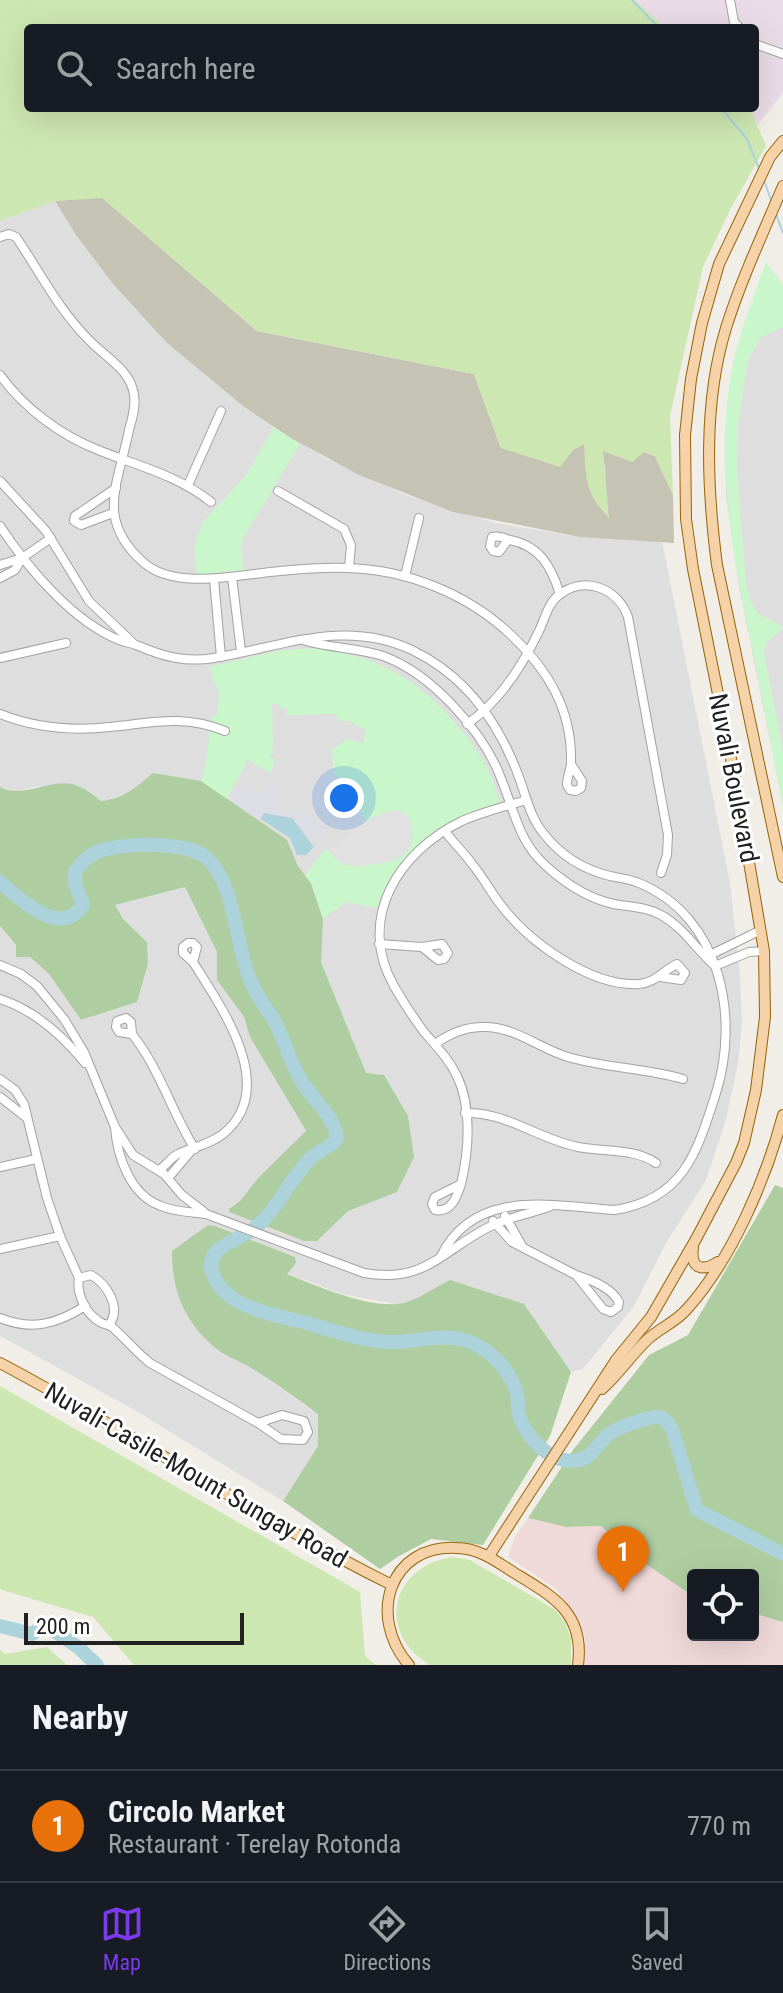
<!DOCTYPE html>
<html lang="en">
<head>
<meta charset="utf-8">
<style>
	body { margin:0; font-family:"Roboto Condensed",sans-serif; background:#20242c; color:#f1f3f6 }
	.controls { position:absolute; right:24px; bottom:24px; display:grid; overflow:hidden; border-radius:8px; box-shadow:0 8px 32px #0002 }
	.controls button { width:72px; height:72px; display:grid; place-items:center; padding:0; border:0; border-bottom:2px solid #363941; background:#171b24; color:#f1f3f6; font:40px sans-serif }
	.scale { position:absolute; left:24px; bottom:20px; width:220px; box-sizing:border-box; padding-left:8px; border:4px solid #212121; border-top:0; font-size:22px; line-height:28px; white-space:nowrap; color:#212121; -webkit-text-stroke:6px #fff; paint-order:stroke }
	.you { position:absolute; left:344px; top:798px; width:28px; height:28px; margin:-20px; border:6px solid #fff; border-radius:50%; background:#1a73e8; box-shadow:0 0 0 12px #1a73e833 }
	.badge { display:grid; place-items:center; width:52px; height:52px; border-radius:50%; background:#7c3aed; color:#fff; font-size:26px; font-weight:700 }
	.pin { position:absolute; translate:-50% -66px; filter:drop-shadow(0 2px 4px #0008) }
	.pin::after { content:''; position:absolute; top:42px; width:28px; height:24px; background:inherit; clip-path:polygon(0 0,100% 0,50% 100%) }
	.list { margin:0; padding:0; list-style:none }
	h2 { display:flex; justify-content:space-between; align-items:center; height:104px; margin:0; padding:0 32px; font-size:34px }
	h2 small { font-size:26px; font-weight:400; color:#9ea1a6 }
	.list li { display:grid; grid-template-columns:52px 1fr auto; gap:24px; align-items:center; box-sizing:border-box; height:112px; padding:0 32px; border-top:2px solid #363941 }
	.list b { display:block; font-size:30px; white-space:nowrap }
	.list p { margin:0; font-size:26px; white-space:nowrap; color:#9ea1a6 }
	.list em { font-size:26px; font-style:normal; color:#9ea1a6 }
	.icon { flex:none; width:44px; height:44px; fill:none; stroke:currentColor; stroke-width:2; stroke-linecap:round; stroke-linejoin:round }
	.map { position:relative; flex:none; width:783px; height:1665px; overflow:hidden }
	.search { position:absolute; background:#171b24; box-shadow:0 8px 32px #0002; left:24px; right:24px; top:24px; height:88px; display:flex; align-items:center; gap:20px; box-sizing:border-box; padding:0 28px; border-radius:8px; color:#9ea1a6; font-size:30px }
	.sheet { height:216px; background:#171b24 }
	nav { display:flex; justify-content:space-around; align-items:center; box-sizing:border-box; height:112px; border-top:2px solid #363941; background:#171b24; font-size:22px; color:#9ea1a6 }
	nav a { display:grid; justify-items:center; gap:4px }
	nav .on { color:#7c3aed }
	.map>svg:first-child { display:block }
	.residential { fill:#dfdede }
	.commercial { fill:#f0dad9 }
	.industrial { fill:#e9dbe7 }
	.construction { fill:#c5c4b4 }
	.grass { fill:#cde7b2 }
	.forest { fill:#aecda0 }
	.park { fill:#caf6cc }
	.parking { fill:#e1e1e1 }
	.plaza { fill:#dddde6 }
	.water { fill:#acd2db }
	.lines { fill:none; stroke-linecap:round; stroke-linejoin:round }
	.stream { stroke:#acd2db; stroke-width:2 }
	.river { stroke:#acd2db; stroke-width:14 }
	.minor-casing { stroke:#a2a2a2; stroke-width:10 }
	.major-casing { stroke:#94630a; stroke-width:12 }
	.minor { stroke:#fff; stroke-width:8 }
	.major { stroke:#f6d2a8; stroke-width:10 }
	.labels { text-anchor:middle; stroke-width:6; stroke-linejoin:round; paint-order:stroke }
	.street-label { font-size:26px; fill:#212121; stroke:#fff }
</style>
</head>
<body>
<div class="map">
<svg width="783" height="1665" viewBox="0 0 783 1665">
	<rect width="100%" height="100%" fill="#f1eee8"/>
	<g class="residential">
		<path d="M 55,201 L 76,235 L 113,284 L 167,343 L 243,406 L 325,458 L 406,495 L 496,523 L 580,537 L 662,541 L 730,883 L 740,975 L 742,1024 L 738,1063 L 726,1120 L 706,1180 L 666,1243 L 634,1306 L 583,1369 L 571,1372 L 524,1304 L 407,1302 L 396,1304 L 342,1294 L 286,1273 L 295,1257 L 215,1226 L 208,1226 L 220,1351 L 247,1365 L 318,1414 L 318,1446 L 283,1501 L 133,1409 L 0,1336 L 0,926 L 8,937 L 49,974 L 81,1020 L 137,1002 L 148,964 L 147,942 L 123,919 L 115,905 L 185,887 L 217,952 L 217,980 L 244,1017 L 250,1037 L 306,1132 L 258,1178 L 241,1200 L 229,1209 L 278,1232 L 304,1241 L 317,1241 L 348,1211 L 397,1191 L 384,1075 L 366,1073 L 321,962 L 311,883 L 298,866 L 287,840 L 153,773 L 127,794 L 115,800 L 101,801 L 91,793 L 39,786 L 17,792 L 0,787 L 0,221 Z"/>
		<path d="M 766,262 L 783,285 L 783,806 L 739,587 L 726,497 L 725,436 L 730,383 L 743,329 Z"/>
	</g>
	<path class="commercial" d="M 528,1518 L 566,1527 L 601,1526 L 643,1562 L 693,1596 L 693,1635 L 753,1635 L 753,1613 L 783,1621 L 783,1665 L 583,1665 L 585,1638 L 577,1618 L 555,1588 L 508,1557 L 514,1538 Z"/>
	<path class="industrial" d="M 635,0 L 783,0 L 783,92 L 758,125 L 750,108 L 755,108 L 755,28 L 665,28 Z"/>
	<path class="construction" d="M 102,194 L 119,212 L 257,331 L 474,374 L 501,448 L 573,450 L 584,443 L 606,475 L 602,450 L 644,452 L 655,456 L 673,495 L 674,543 L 580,537 L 453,512 L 359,475 L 289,437 L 243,406 L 167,343 L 113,284 L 76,235 L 55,201 Z"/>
	<g class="grass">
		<path d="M 0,0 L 635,0 L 665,28 L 28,28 L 28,108 L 750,108 L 766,146 L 731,208 L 703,267 L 670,416 L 673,495 L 655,456 L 644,452 L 632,462 L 603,451 L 609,518 C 584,492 586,478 584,444 L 573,450 L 560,467 L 501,448 L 474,374 L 257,331 L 102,198 L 55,201 L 0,221 Z"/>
		<path d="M 0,1386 L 360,1592 L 365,1656 L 376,1665 L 134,1665 L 93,1617 L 2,1590 L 0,1588 Z"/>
		<path d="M 453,1557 L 470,1560 L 554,1609 L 565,1622 L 571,1638 L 571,1665 L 430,1665 C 375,1632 391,1566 453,1557 Z"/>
		<path d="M 47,1647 L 67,1665 L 0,1665 L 0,1650 L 5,1654 Z"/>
	</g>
	<g class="forest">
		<path d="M 153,773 L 201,781 L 287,840 L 298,866 L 311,883 L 323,919 L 321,962 L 366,1073 L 384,1075 L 408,1116 L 414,1157 L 397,1192 L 348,1211 L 317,1241 L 304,1241 L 229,1212 L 229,1209 L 241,1200 L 258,1178 L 306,1131 L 250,1037 L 244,1017 L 217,980 L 217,952 L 185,887 L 115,905 L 123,919 L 147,942 L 148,964 L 137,1002 L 81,1020 L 49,974 L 30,957 L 16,957 L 16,945 L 0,926 L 0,787 C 22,799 49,779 72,784 C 83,787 93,794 101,801 C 124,799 136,787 153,773 Z"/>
		<path d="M 775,1185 L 783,1188 L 783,1622 L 753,1613 L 753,1575 L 693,1575 L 693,1596 L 643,1562 L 601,1526 L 566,1527 L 528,1518 L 573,1450 L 649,1355 L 688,1335 Z"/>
		<path d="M 208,1225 L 215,1226 L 295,1257 L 296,1263 L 287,1274 C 317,1286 365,1307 398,1304 C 415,1302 434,1288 450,1280 L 524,1304 L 571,1372 L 550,1436 L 483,1545 L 431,1539 L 399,1556 L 380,1569 L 283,1501 L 318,1446 L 318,1414 C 296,1398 274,1382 251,1368 C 240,1361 227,1357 218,1350 C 185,1323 172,1293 172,1251 Z"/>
	</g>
	<g class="park">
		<path d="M 766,262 L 783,285 L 783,327 L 761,337 L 748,360 L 738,424 L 737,468 L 746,585 L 753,607 L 760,615 L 783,627 C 777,637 765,638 764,653 L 783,751 L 783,806 C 773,756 764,706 754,657 C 735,567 717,477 729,385 C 735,343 752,302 766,262 Z"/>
		<path d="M 274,427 L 300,444 L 243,538 L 241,548 L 244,570 L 197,575 L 194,548 L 203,522 L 246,475 Z"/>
		<path d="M 308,648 C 380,654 426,683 469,740 C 482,758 494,778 499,800 L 496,804 C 444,820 394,853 377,908 L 346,902 L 323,919 L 311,883 L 305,876 L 321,854 L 328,849 C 342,870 352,867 373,862 C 379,861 386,862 393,861 C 412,855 416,835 409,818 L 391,810 L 365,821 L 350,787 L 334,774 L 332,750 L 346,739 L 363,743 L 366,729 L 354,725 L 354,722 L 337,720 L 336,714 L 287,715 L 287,708 L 280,708 L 280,704 L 272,704 L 273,745 L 270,758 L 275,759 L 271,773 L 248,760 L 227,799 L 201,781 L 205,767 L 212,715 L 217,716 L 219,693 L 209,667 L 277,651 Z"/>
	</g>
	<path class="parking" d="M 391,810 L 403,812 L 412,824 L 411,845 L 404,854 L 391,861 L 356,867 L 341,863 L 332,854 L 328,849 L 346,838 L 353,826 Z"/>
	<path class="plaza" d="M 272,778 L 277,780 L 273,808 L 289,809 L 314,817 L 317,822 L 322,822 L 328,832 L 323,838 L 306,837 L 292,818 L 264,813 L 261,820 L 229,799 L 238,782 L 240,790 L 245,791 L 245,788 L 263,797 Z"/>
	<path class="water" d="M 264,813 L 292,818 L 314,847 L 306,855 L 297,855 L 290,838 L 261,819 Z"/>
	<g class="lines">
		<g class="stream">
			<path d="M 632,0 L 659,28"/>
			<path d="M 721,108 L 747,139 L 760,171"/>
			<path d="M 764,180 L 771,200"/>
			<path d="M 776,214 L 783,233"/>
		</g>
		<g class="river">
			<path d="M 0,882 C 21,900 61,939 83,905 L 75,883 L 75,872 C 80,864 88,856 97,852 C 120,842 191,841 208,859 C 239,891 234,952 255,990 C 261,1003 271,1013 277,1026 C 286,1045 291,1064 302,1082 C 314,1101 333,1114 337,1138 C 331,1148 317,1151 309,1160 C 288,1181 277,1212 252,1230 C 241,1238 225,1242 216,1252 C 202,1269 222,1293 237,1301 C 258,1313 283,1317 306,1323 C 333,1330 361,1341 389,1342 C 415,1343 441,1332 467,1341 C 488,1348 509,1368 516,1391 C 519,1398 517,1407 519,1415 C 524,1433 545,1457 564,1460 C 590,1464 592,1450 608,1435 C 615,1428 649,1416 659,1417 C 666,1419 668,1423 672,1429 L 697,1510 L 783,1554"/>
			<path d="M 0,1626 L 32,1634 L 45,1625 L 78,1647 L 97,1665"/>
		</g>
		<g class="minor-casing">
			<g id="minor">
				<path d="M 730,0 L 734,22 L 740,28"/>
				<path d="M 755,44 L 783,54"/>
				<path d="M 0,237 L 9,234 L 16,237 C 40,272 58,309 89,340 C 105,357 131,370 134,395 C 136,407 132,419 129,430 C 118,485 95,520 144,563 C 177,591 241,574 280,571 C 302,569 324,567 346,568 C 406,569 468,594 511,635 C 548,670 572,709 571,762 C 571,770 567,777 567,785 L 570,790 L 576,791 L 581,788 L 582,781 L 571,764"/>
				<path d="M 0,375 C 24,408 60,435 98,450 C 138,466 177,475 211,502"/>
				<path d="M 0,481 L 46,531 L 89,601 L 134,644"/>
				<path d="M 188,485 L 221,411"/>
				<path d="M 278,491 L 344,529 L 351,545 L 349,568"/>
				<path d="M 113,513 L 81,525 L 74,521 L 75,516 L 116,488"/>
				<path d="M 0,526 C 27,567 72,621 119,640 C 124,642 131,643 136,645 C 162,656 185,663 214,658 C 282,647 344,618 412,650 C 464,675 497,720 517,772 C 526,794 529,816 544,834 C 561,856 582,869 610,876 C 620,878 630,879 639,883 C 721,917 740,1017 716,1093 C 697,1152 684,1199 615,1210 C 553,1206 475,1187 441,1256"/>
				<path d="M 508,540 L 499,552 L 493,551 L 490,546 L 492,537 C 501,535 502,538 510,540 C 540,546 551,566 560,594"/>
				<path d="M 0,565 L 22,558 L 51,538"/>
				<path d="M 405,576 L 419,518"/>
				<path d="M 232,577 L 241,651"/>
				<path d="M 0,578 L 15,570 L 22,558"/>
				<path d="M 214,579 L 221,657"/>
				<path d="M 306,641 C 331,648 358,648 383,656 C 431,673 485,733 502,781 C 515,813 519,842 546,866 C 565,883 589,899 614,904 C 630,907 647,907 661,915 C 683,927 696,949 714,965"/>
				<path d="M 0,658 L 66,643"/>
				<path d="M 0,714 C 35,728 73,731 110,727 C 153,723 182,714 225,731"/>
				<path d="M 467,724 C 498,703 522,666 538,633 C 545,620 547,604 559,595 C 584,575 618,588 628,617 L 668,835 L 667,855 L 661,873"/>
				<path d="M 445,831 C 453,843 464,852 472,864 C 484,878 492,895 504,909 C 532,944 592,987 639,984 C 655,983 664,970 677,964 L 685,973 L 681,980 L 660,977"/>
				<path d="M 188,943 L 193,943 L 197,947 L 193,962 L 183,953 L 183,947 Z"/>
				<path d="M 379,944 L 422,947 L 442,944 L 448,953 L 444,959 L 438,960 L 422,947"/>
				<path d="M 708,956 L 761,930"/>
				<path d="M 0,965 L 21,974 L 37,986 L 64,1019 L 84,1052 L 115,1127 L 133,1155 L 164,1174 L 182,1195 L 204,1212"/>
				<path d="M 715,966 L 749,952 L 764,951"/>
				<path d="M 0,999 C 35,1010 62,1035 85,1063"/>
				<path d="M 126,1018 L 131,1022 L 132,1034 L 119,1032 L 116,1027 L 117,1021 Z"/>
				<path d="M 132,1034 C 160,1069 171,1111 195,1149"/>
				<path d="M 435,1044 C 450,1033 468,1026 487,1027 C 516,1028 541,1049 568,1057 C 605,1068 645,1068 683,1079"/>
				<path d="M 0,1079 L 15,1090 L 24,1104 L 47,1198 L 60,1236 L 79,1278"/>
				<path d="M 0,1097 L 27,1118"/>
				<path d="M 465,1113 C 507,1112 538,1139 578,1147 C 603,1152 634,1148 656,1163"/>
				<path d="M 115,1127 C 117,1156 130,1195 161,1206 C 175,1212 191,1212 206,1214 L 364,1273 C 428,1284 443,1248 495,1224 C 512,1217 531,1213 549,1207"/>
				<path d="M 0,1167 L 36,1159"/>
				<path d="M 159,1170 C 166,1166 171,1157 178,1154 C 193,1147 209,1145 223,1134 C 280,1088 221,1007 193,962"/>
				<path d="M 169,1177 L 191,1151"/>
				<path d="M 461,1184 C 469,1151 472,1107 457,1076 C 449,1059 436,1046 424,1032 C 413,1017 403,1002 394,986 C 356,919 398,852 462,821 C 482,812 504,807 526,800"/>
				<path d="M 461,1184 C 457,1197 451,1213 435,1210 L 432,1204 L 435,1197 Z"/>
				<path d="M 505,1216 L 522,1246"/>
				<path d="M 493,1221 L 512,1242 L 576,1275"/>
				<path d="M 0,1249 L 60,1236"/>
				<path d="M 576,1275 C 591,1280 611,1287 619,1302 L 618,1307 L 611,1312 L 603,1309 Z"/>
				<path d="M 0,1318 C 32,1331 57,1324 85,1306"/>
				<path d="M 109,1325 C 122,1308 107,1284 91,1275 L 79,1278 C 76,1294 86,1314 100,1322 C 106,1326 107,1323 112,1327 C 125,1338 136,1352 150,1363 L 258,1423"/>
				<path d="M 282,1415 L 304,1421 L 308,1432 L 303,1440 L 281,1439 L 258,1423 Z"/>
			</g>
		</g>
		<g class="major-casing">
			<g id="major">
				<path d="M 783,186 C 763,233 741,280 726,328 C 703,403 707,488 717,565 L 783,877"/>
				<path d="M 693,1248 C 690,1269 703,1272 718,1262"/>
				<path d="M 0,1363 C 133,1433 257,1518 392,1585"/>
				<path d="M 602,1389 C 619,1374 631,1355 648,1339 C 660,1328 676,1322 687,1309 C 732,1259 766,1179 783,1115"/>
				<path d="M 489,1556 L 616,1360 L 651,1317 L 696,1239 L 736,1163 L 744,1143 L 756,1090 L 765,1017 L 764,951 L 735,779 L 693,569 L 686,519 L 685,435 L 691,379 L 702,323 L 719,264 L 770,157 L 783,141"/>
				<path d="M 409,1665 C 367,1617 389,1544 457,1548 C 478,1548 496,1561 513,1572 C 552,1596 585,1612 578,1665"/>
			</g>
		</g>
		<use href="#minor" class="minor"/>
		<use href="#major" class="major"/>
	</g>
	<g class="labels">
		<g class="street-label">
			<text transform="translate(734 778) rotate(79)" y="9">Nuvali Boulevard</text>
			<text transform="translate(196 1475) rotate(30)" y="9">Nuvali-Casile-Mount Sungay Road</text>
		</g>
	</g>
</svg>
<div class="controls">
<button><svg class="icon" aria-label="locate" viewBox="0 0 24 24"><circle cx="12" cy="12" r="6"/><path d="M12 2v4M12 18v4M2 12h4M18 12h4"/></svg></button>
</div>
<div class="scale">200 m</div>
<div class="you"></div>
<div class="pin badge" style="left:623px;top:1592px;background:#e8710a">1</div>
<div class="search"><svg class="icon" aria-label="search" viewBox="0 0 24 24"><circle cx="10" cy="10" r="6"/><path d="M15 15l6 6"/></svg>Search here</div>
</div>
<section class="sheet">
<h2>Nearby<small></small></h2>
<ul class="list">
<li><span class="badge" style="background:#e8710a">1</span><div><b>Circolo Market</b><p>Restaurant · Terelay Rotonda</p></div><em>770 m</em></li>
</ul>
</section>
<nav>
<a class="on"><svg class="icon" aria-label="map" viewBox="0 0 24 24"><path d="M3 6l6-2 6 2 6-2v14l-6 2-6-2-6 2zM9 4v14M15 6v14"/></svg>Map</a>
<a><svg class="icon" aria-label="directions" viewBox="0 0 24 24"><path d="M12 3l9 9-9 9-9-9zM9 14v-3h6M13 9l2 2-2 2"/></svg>Directions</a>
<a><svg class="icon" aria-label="saved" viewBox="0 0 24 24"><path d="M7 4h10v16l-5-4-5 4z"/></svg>Saved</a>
</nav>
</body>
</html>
